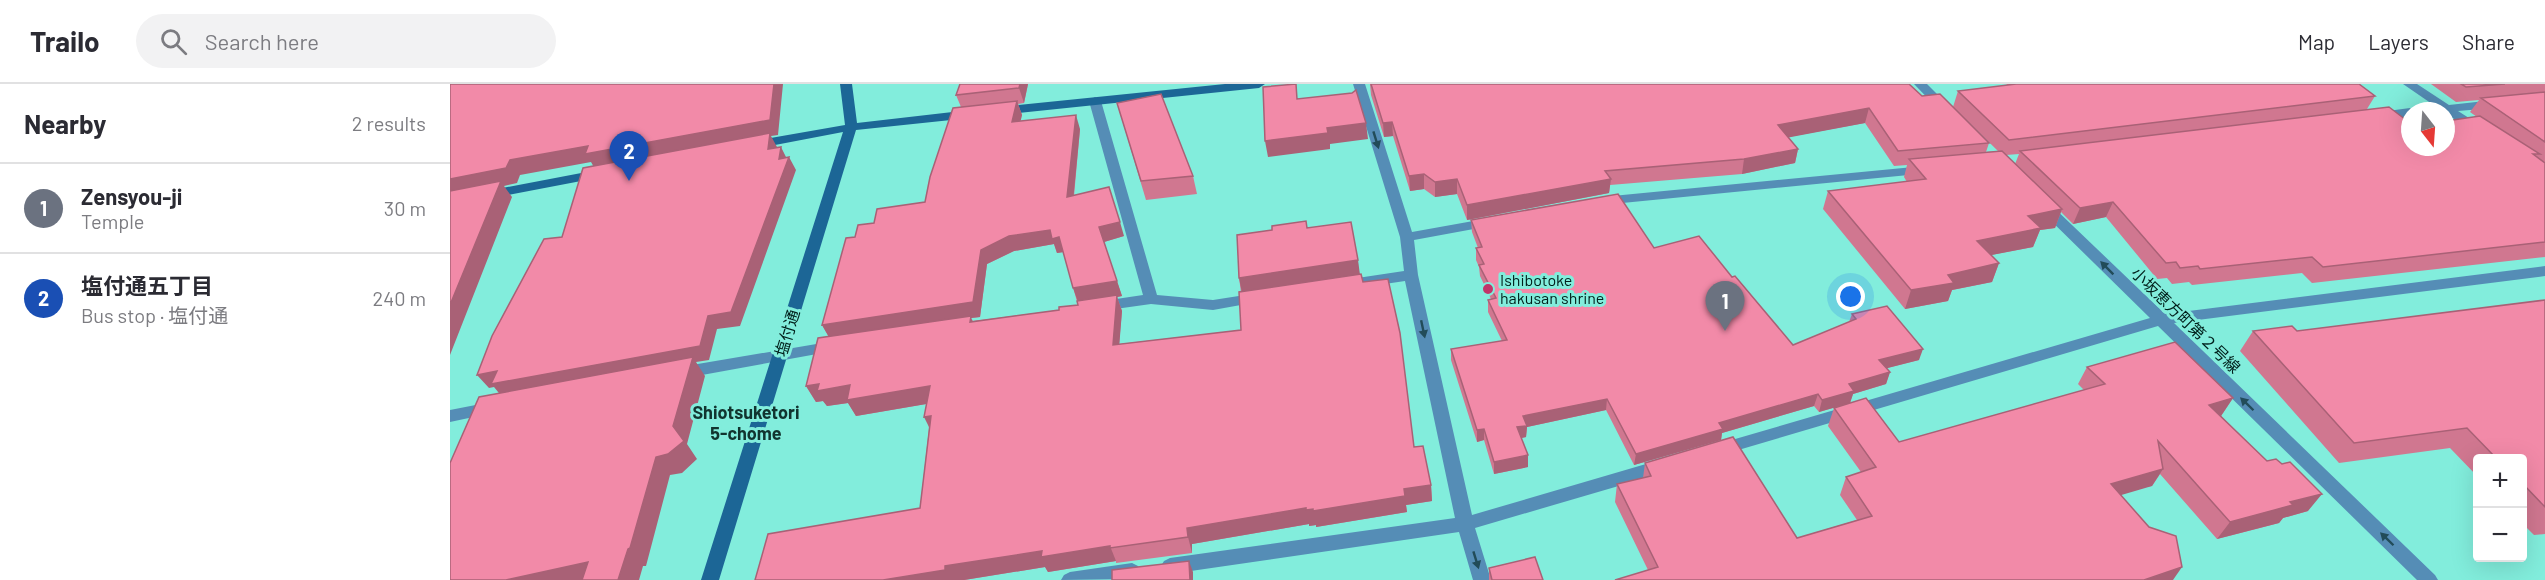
<!DOCTYPE html>
<html lang="en">
<head>
<meta charset="utf-8">
<style>
	body { margin:0; font-family:Barlow,"Noto Sans JP",sans-serif; background:#f2f2f3; color:#2b2b33 }
	.controls { position:absolute; right:18px; bottom:18px; display:grid; overflow:hidden; border-radius:6px; box-shadow:0 6px 24px #0002 }
	.controls button { width:54px; height:54px; display:grid; place-items:center; padding:0; border:0; border-bottom:2px solid #e1e1e2; background:#fff; color:#2b2b33; font:30px sans-serif }
	.compass { position:absolute; left:1951px; top:18px; width:54px; height:54px; border-radius:50%; background:#fff; box-shadow:0 6px 24px #0002; rotate:163deg }
	.you { position:absolute; left:1401px; top:213px; width:21px; height:21px; margin:-15px; border:4px solid #fff; border-radius:50%; background:#1a73e8; box-shadow:0 0 0 9px #1a73e833 }
	.badge { display:grid; place-items:center; width:39px; height:39px; border-radius:50%; background:#b45309; color:#fff; font-size:20px; font-weight:700 }
	.pin { position:absolute; translate:-50% -50px; filter:drop-shadow(0 2px 3px #0008) }
	.pin::after { content:''; position:absolute; top:32px; width:21px; height:18px; background:inherit; clip-path:polygon(0 0,100% 0,50% 100%) }
	.list { margin:0; padding:0; list-style:none }
	h2 { display:flex; justify-content:space-between; align-items:center; height:78px; margin:0; padding:0 24px; font-size:26px }
	h2 small { font-size:20px; font-weight:400; color:#7c7c81 }
	.list li { display:grid; grid-template-columns:39px 1fr auto; gap:18px; align-items:center; box-sizing:border-box; height:90px; padding:0 24px; border-top:2px solid #e1e1e2 }
	.list b { display:block; font-size:22px; white-space:nowrap }
	.list p { margin:0; font-size:20px; white-space:nowrap; color:#7c7c81 }
	.list em { font-size:20px; font-style:normal; color:#7c7c81 }
	.icon { flex:none; width:33px; height:33px; fill:none; stroke:currentColor; stroke-width:2; stroke-linecap:round; stroke-linejoin:round }
	.map { position:relative; flex:none; width:2095px; height:496px; overflow:hidden }
	header { display:flex; align-items:center; gap:36px; box-sizing:border-box; height:84px; padding:0 30px; background:#fff; border-bottom:2px solid #e1e1e2 }
	header strong { font-size:28px }
	nav { display:flex; gap:33px; margin-inline-start:auto; font-size:21px }
	.search { width:420px; height:54px; background:#f2f2f3; display:flex; align-items:center; gap:15px; box-sizing:border-box; padding:0 21px; border-radius:33px; color:#7c7c81; font-size:22px }
	main { display:flex }
	aside { flex:1; background:#fff }
	.map>svg:first-child { display:block }
	.lines { fill:none; stroke-linecap:round; stroke-linejoin:round }
	.street { fill:#558db6; fill-rule:evenodd }
	.secondary { fill:#1c6696; fill-rule:evenodd }
	.wall { fill:#d07790; fill-rule:evenodd }
	.shaded-wall { fill:#a96176 }
	.building { fill:#f28aa8; stroke:#a96176; stroke-width:1.5 }
	.oneway { fill:#224c59 }
	.poi-dot { fill:#c1356a; stroke:#82eddc; stroke-width:2 }
	.labels { text-anchor:middle; stroke-width:6; stroke-linejoin:round; paint-order:stroke }
	.poi-label { font-size:16px; fill:#00201b; stroke:#82eddc; text-anchor:start }
	.street-label { font-size:16px; fill:#00201b; stroke:#82eddc }
	.neighbourhood-label { font-size:18px; font-weight:bold; fill:#11342f; stroke:#82eddc }
</style>
</head>
<body>
<header>
<strong>Trailo</strong>
<div class="search"><svg class="icon" aria-label="search" viewBox="0 0 24 24"><circle cx="10" cy="10" r="6"/><path d="M15 15l6 6"/></svg>Search here</div>
<nav><a>Map</a><a>Layers</a><a>Share</a></nav>
</header>
<main>
<aside>
<h2>Nearby<small>2 results</small></h2>
<ul class="list">
<li><span class="badge" style="background:#6b7280">1</span><div><b>Zensyou-ji</b><p>Temple</p></div><em>30 m</em></li>
<li><span class="badge" style="background:#1a4fb4">2</span><div><b>塩付通五丁目</b><p>Bus stop · 塩付通</p></div><em>240 m</em></li>
</ul>
</aside>
<div class="map">
<svg width="2095" height="496" viewBox="0 0 2095 496">
	<rect width="100%" height="100%" fill="#82eddc"/>
	<g class="lines">
		<g class="street">
			<path d="M 903,0 L 915,0 L 962,148 L 1040,134 L 1047,138 L 1040,142 L 964,156 L 968,191 L 1022,431 L 1213,375 L 1219,377 L 1221,382 L 1219,387 L 1213,389 L 1025,444 L 1041,496 L 1023,496 L 1009,448 L 720,490 L 714,487 L 711,482 L 714,477 L 720,474 L 1005,434 L 955,197 L 894,206 L 887,201 L 894,196 L 954,187 L 950,153 Z"/>
			<path d="M 1464,0 L 1477,0 L 1499,22 L 1499,28 L 1491,28 Z"/>
			<path d="M 1953,0 L 1967,0 L 1999,21 L 2044,16 L 2050,20 L 2044,24 L 2008,27 L 2033,43 L 2035,46 L 2033,49 L 2029,50 L 1996,30 L 1996,27 L 1966,27 L 1968,24 L 1985,22 Z"/>
			<path d="M 645,13 L 651,17 L 707,211 L 763,216 L 808,209 L 813,211 L 815,214 L 813,217 L 763,226 L 701,220 L 651,227 L 646,226 L 644,222 L 646,218 L 693,211 L 639,17 Z"/>
			<path d="M 1960,24 L 1965,27 L 1960,27 L 1960,32 L 1930,36 L 1924,32 L 1930,28 Z"/>
			<path d="M 1474,82 L 1479,83 L 1480,86 L 1479,89 L 1152,121 L 1145,117 L 1152,113 Z"/>
			<path d="M 1594,118 L 1599,119 L 1715,230 L 2095,182 L 2095,192 L 1724,239 L 1985,491 L 1988,496 L 1967,496 L 1708,242 L 1268,372 L 1262,370 L 1260,366 L 1262,362 L 1268,360 L 1700,234 L 1589,125 L 1587,122 L 1589,119 Z"/>
			<path d="M 384,257 L 389,258 L 392,262 L 389,266 L 230,295 L 225,293 L 222,289 L 225,285 L 230,283 Z"/>
			<path d="M 41,318 L 47,320 L 49,324 L 47,328 L 0,338 L 0,326 Z"/>
			<path d="M 682,479 L 688,482 L 691,487 L 688,492 L 682,495 L 611,496 L 614,491 L 620,488 Z"/>
		</g>
		<g class="secondary">
			<path d="M 390,0 L 402,0 L 407,39 L 520,26 L 526,30 L 520,34 L 406,46 L 269,496 L 251,496 L 393,48 L 304,65 L 298,61 L 304,57 L 395,41 Z"/>
			<path d="M 775,0 L 815,0 L 809,4 L 550,31 L 544,27 L 550,23 Z"/>
			<path d="M 147,86 L 152,87 L 153,90 L 152,93 L 0,122 L 0,114 Z"/>
		</g>
	</g>
	<g class="wall">
		<path d="M 510,0 L 578,0 L 574,19 L 568,20 L 572,31 L 570,37 L 630,45 L 624,112 L 674,152 L 654,158 L 672,212 L 667,213 L 672,227 L 669,260 L 791,246 L 791,208 L 789,194 L 857,144 L 910,190 L 964,363 L 981,401 L 982,417 L 956,421 L 957,428 L 866,443 L 866,441 L 859,442 L 859,440 L 742,460 L 742,469 L 666,479 L 666,477 L 598,488 L 595,483 L 514,496 L 305,496 L 470,424 L 479,344 L 476,320 L 406,332 L 398,319 L 377,322 L 373,317 L 366,318 L 356,302 L 379,253 L 372,241 L 405,153 L 424,139 L 475,118 L 511,23 L 506,11 ZM 604,160 L 607,169 L 613,168 L 628,221 L 609,226 L 523,237 L 521,234 L 530,233 L 537,180 L 564,167 Z"/>
		<path d="M 920,0 L 1459,0 L 1472,12 L 1539,59 L 1536,68 L 1548,67 L 1503,23 L 1508,7 L 1556,2 L 1557,0 L 1909,0 L 1925,12 L 1917,25 L 1960,63 L 2027,33 L 2020,28 L 2029,16 L 2006,18 L 1981,0 L 2095,0 L 2095,173 L 1862,199 L 1852,189 L 1742,201 L 1739,198 L 1722,200 L 1717,194 L 1707,195 L 1656,133 L 1623,140 L 1611,128 L 1605,144 L 1590,146 L 1583,163 L 1541,171 L 1549,179 L 1542,198 L 1502,206 L 1498,217 L 1455,225 L 1373,125 L 1378,107 L 1457,98 L 1454,93 L 1457,81 L 1444,82 L 1415,39 L 1338,53 L 1348,65 L 1345,79 L 1292,90 L 1160,101 L 1159,109 L 1017,136 L 1007,110 L 985,113 L 974,105 L 960,107 L 943,52 L 934,53 L 921,11 ZM 1569,70 L 1565,80 L 1556,71 Z"/>
		<path d="M 667,19 L 743,92 L 747,110 L 696,116 Z"/>
		<path d="M 1021,136 L 1204,164 L 1282,193 L 1343,261 L 1399,238 L 1402,230 L 1469,276 L 1437,284 L 1440,288 L 1436,300 L 1403,310 L 1400,319 L 1369,328 L 1364,322 L 1272,349 L 1271,356 L 1184,381 L 1156,326 L 1077,343 L 1076,353 L 1071,354 L 1078,383 L 1044,390 L 1034,356 L 1027,358 L 1001,276 L 1001,265 L 1052,257 L 1038,228 L 1038,216 L 1041,215 L 1030,192 L 1029,183 L 1026,176 L 1026,164 L 1028,164 L 1022,148 Z"/>
		<path d="M 2095,216 L 2095,450 L 2084,451 L 2073,440 L 2073,375 L 2028,375 L 2028,393 L 2000,364 L 1889,379 L 1790,267 L 1803,247 L 1847,247 Z"/>
		<path d="M 1637,283 L 1783,314 L 1771,332 L 1858,427 L 1833,434 L 1829,439 L 1767,455 L 1710,390 L 1702,402 L 1198,486 L 1165,418 L 1167,400 L 1193,394 L 1195,379 L 1347,454 L 1407,436 L 1390,411 L 1396,393 L 1411,388 L 1378,342 L 1384,324 L 1449,358 L 1634,306 L 1628,300 Z"/>
		<path d="M 1039,484 L 1093,496 L 1039,496 Z"/>
	</g>
	<g class="shaded-wall">
		<path d="M 324,0 L 333,0 L 328,51 L 321,52 L 327,63 L 325,79 L 145,85 L 141,78 L 70,91 L 67,99 L 54,102 L 62,113 L 0,271 L 0,95 L 60,76 Z"/>
		<path d="M 570,0 L 578,0 L 574,19 L 569,4 Z"/>
		<path d="M 567,17 L 572,31 L 567,52 L 562,38 Z"/>
		<path d="M 1419,24 L 1415,39 L 1325,56 L 1328,41 Z"/>
		<path d="M 626,31 L 630,45 L 622,128 L 617,113 Z"/>
		<path d="M 942,38 L 943,52 L 934,53 L 933,39 Z"/>
		<path d="M 916,39 L 918,55 L 880,60 L 880,65 L 818,73 L 815,57 L 877,44 Z"/>
		<path d="M 331,63 L 338,77 L 339,73 L 346,86 L 290,242 L 267,245 L 259,276 L 246,278 L 255,292 L 237,360 L 247,375 L 232,389 L 220,391 L 196,482 L 193,482 L 189,496 L 168,496 L 53,314 L 44,303 L 39,304 L 27,291 L 258,232 L 329,75 Z"/>
		<path d="M 1348,65 L 1345,79 L 1292,90 L 1294,75 Z"/>
		<path d="M 974,90 L 974,105 L 960,107 L 959,92 Z"/>
		<path d="M 1007,95 L 1007,110 L 985,113 L 985,98 Z"/>
		<path d="M 1161,95 L 1159,109 L 1017,136 L 1017,121 Z"/>
		<path d="M 1663,118 L 1656,133 L 1623,140 L 1630,124 Z"/>
		<path d="M 1612,125 L 1605,144 L 1590,146 L 1583,163 L 1521,175 L 1527,157 L 1578,132 Z"/>
		<path d="M 670,138 L 674,152 L 654,158 L 649,143 Z"/>
		<path d="M 600,146 L 609,153 L 614,168 L 607,169 L 604,160 L 564,167 L 537,180 L 530,233 L 521,234 L 527,248 L 520,238 L 380,255 L 372,241 L 559,152 Z"/>
		<path d="M 908,176 L 910,191 L 792,209 L 789,194 Z"/>
		<path d="M 1549,179 L 1542,198 L 1502,206 L 1498,217 L 1455,225 L 1461,206 L 1498,191 Z"/>
		<path d="M 667,197 L 672,212 L 667,213 L 672,227 L 668,277 L 628,218 L 623,204 Z"/>
		<path d="M 1473,265 L 1469,276 L 1426,287 L 1429,276 Z"/>
		<path d="M 1440,288 L 1436,300 L 1403,310 L 1400,319 L 1369,328 L 1372,316 L 1399,300 Z"/>
		<path d="M 369,300 L 480,302 L 488,318 L 406,332 L 398,319 L 377,322 L 373,317 L 366,318 L 356,302 Z"/>
		<path d="M 1368,310 L 1364,322 L 1272,349 L 1271,356 L 1184,381 L 1186,370 L 1269,339 Z"/>
		<path d="M 1783,314 L 1771,332 L 1748,339 L 1759,321 Z"/>
		<path d="M 1157,315 L 1156,326 L 1077,343 L 1076,353 L 1067,355 L 1067,343 L 1073,332 Z"/>
		<path d="M 481,332 L 482,349 L 474,333 Z"/>
		<path d="M 1034,345 L 1034,356 L 1027,358 L 1027,346 Z"/>
		<path d="M 1078,371 L 1078,383 L 1044,390 L 1044,378 Z"/>
		<path d="M 1713,385 L 1702,402 L 1651,417 L 1661,400 Z"/>
		<path d="M 981,401 L 982,417 L 956,421 L 957,428 L 866,443 L 866,441 L 859,442 L 859,440 L 742,460 L 742,469 L 738,453 L 737,444 L 856,424 L 863,425 L 954,405 Z"/>
		<path d="M 1872,410 L 1858,427 L 1833,434 L 1829,439 L 1767,455 L 1780,438 L 1840,418 Z"/>
		<path d="M 660,462 L 666,477 L 598,488 L 595,483 L 514,496 L 433,496 L 495,482 L 592,467 Z"/>
		<path d="M 739,477 L 743,488 L 743,496 L 740,496 Z"/>
		<path d="M 138,478 L 153,496 L 56,496 Z"/>
		<path d="M 1732,483 L 1723,496 L 1694,496 Z"/>
	</g>
	<g class="building">
		<path d="M 0,0 L 324,0 L 320,36 L 135,70 L 138,62 L 60,76 L 56,84 L 0,95 Z"/>
		<path d="M 510,0 L 570,0 L 569,4 L 506,11 Z"/>
		<path d="M 846,0 L 847,15 L 902,9 L 906,6 L 916,39 L 877,44 L 878,49 L 815,57 L 813,3 Z"/>
		<path d="M 921,0 L 1459,0 L 1472,12 L 1490,10 L 1539,59 L 1448,67 L 1419,24 L 1328,41 L 1348,65 L 1294,75 L 1155,87 L 1161,95 L 1017,121 L 1007,95 L 985,98 L 974,90 L 959,92 L 942,38 L 933,39 Z"/>
		<path d="M 1566,0 L 1909,0 L 1925,12 L 1559,56 L 1508,7 Z"/>
		<path d="M 2011,0 L 2055,0 L 2016,3 Z"/>
		<path d="M 2095,8 L 2095,58 L 2031,14 Z"/>
		<path d="M 711,10 L 743,92 L 691,97 L 667,19 Z"/>
		<path d="M 567,17 L 562,38 L 626,31 L 617,113 L 659,103 L 670,138 L 649,143 L 667,197 L 623,204 L 609,153 L 602,155 L 600,146 L 559,152 L 531,166 L 523,218 L 372,241 L 396,154 L 405,153 L 408,141 L 424,139 L 427,125 L 475,118 L 480,93 L 503,24 Z"/>
		<path d="M 1939,23 L 1960,39 L 1960,63 L 1996,63 L 1996,37 L 2030,32 L 2090,70 L 2083,70 L 2095,79 L 2095,158 L 1873,183 L 1862,173 L 1750,185 L 1748,182 L 1730,184 L 1726,178 L 1716,179 L 1663,118 L 1630,124 L 1570,67 Z"/>
		<path d="M 320,49 L 318,65 L 331,63 L 329,75 L 339,73 L 281,228 L 258,232 L 250,262 L 41,300 L 47,287 L 27,291 L 42,252 L 94,155 L 112,153 L 133,84 Z"/>
		<path d="M 1552,67 L 1612,125 L 1578,132 L 1591,144 L 1527,157 L 1549,179 L 1498,191 L 1504,199 L 1461,206 L 1378,107 L 1476,95 L 1459,75 Z"/>
		<path d="M 51,97 L 0,221 L 0,107 Z"/>
		<path d="M 1168,110 L 1204,164 L 1249,152 L 1282,193 L 1285,192 L 1343,261 L 1406,235 L 1402,230 L 1437,222 L 1473,265 L 1429,276 L 1440,288 L 1399,300 L 1404,307 L 1372,316 L 1368,310 L 1269,339 L 1273,345 L 1186,370 L 1157,315 L 1073,332 L 1077,342 L 1067,343 L 1078,371 L 1044,378 L 1034,345 L 1027,346 L 1001,265 L 1057,256 L 1038,216 L 1046,214 L 1029,181 L 1034,180 L 1026,164 L 1032,163 L 1021,136 Z"/>
		<path d="M 856,137 L 857,144 L 901,138 L 908,176 L 789,194 L 787,151 L 822,146 L 822,142 Z"/>
		<path d="M 911,190 L 913,198 L 938,195 L 950,249 L 964,363 L 973,362 L 981,401 L 954,405 L 955,412 L 863,427 L 863,425 L 856,426 L 856,424 L 737,444 L 738,453 L 660,464 L 660,462 L 591,473 L 592,467 L 495,482 L 495,486 L 433,496 L 305,496 L 318,450 L 470,424 L 481,332 L 474,333 L 480,302 L 397,316 L 400,301 L 367,307 L 369,300 L 356,302 L 368,254 L 521,232 L 520,238 L 609,226 L 609,223 L 628,221 L 627,217 L 667,211 L 663,261 L 791,246 L 789,208 Z"/>
		<path d="M 2095,216 L 2095,423 L 2073,400 L 2073,375 L 2047,375 L 2017,344 L 1904,359 L 1803,247 L 1842,242 L 1847,247 Z"/>
		<path d="M 1725,258 L 1783,314 L 1759,321 L 1817,377 L 1826,375 L 1832,380 L 1840,378 L 1872,410 L 1840,418 L 1843,421 L 1780,438 L 1708,357 L 1713,385 L 1661,400 L 1699,443 L 1726,452 L 1732,483 L 1694,496 L 1165,496 L 1208,483 L 1167,400 L 1201,392 L 1195,379 L 1283,353 L 1347,454 L 1422,432 L 1396,393 L 1426,383 L 1384,324 L 1416,314 L 1449,358 L 1655,300 L 1637,283 Z"/>
		<path d="M 243,273 L 223,342 L 234,357 L 218,370 L 206,373 L 180,464 L 178,465 L 168,496 L 132,496 L 138,478 L 56,496 L 0,496 L 0,379 L 29,313 Z"/>
		<path d="M 1085,473 L 1093,496 L 1042,496 L 1039,484 Z"/>
		<path d="M 739,477 L 740,496 L 662,496 L 662,486 Z"/>
	</g>
	<defs><path id="oneway-solid" d="M-6-.8H1V-3.2L6.5 0L1 3.2V.8H-6Z" transform="scale(1.5)"/></defs>
	<g class="oneway">
		<use href="#oneway-solid" transform="translate(926 56) rotate(73)"/>
		<use href="#oneway-solid" transform="translate(1657 184) rotate(-135)"/>
		<use href="#oneway-solid" transform="translate(973 245) rotate(78)"/>
		<use href="#oneway-solid" transform="translate(1797 320) rotate(-136)"/>
		<use href="#oneway-solid" transform="translate(1937 455) rotate(-136)"/>
		<use href="#oneway-solid" transform="translate(1026 476) rotate(73)"/>
	</g>
	<circle class="poi-dot" cx="1038" cy="205" r="6"/>
	<g class="labels">
		<g class="poi-label">
			<text x="1050" y="202">Ishibotoke<tspan x="1050" dy="18">hakusan shrine</tspan></text>
		</g>
		<g class="street-label">
			<text transform="translate(1736 236) rotate(44)" y="6">小坂恵方町第２号線</text>
			<text transform="translate(337 249) rotate(-73)" y="6">塩付通</text>
		</g>
		<g class="neighbourhood-label">
			<text x="296" y="335">Shiotsuketori<tspan x="296" dy="21">5-chome</tspan></text>
		</g>
	</g>
</svg>
<div class="controls">
<button>+</button>
<button>−</button>
</div>
<svg class="compass" viewBox="-18 -18 36 36"><path d="M0-13l5 13h-10z" fill="#e53935"/><path d="M0 13l5-13h-10z" fill="#7c7c81"/></svg>
<div class="you"></div>
<div class="pin badge" style="left:1275px;top:247px;background:#6b7280">1</div>
<div class="pin badge" style="left:179px;top:97px;background:#1a4fb4">2</div>
</div>
</main>
</body>
</html>
